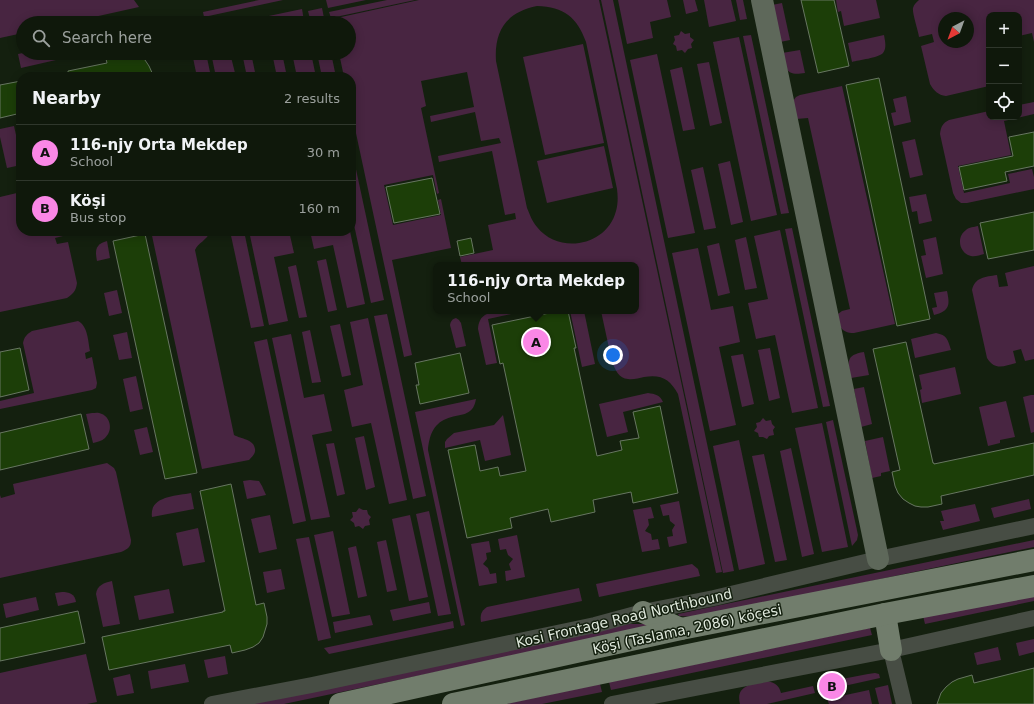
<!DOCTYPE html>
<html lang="en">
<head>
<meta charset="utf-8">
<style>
	body { margin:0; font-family:"DejaVu Sans",sans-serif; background:#182114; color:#f1f3f6 }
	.controls { position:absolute; right:12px; top:12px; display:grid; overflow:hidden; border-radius:8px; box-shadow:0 2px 10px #0003 }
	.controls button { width:36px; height:36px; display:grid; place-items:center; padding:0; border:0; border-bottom:1px solid #2f372c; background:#0f180b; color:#f1f3f6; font:20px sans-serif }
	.compass { position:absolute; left:938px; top:12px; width:36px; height:36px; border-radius:50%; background:#0f180b; box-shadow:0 2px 10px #0003; rotate:221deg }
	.you { position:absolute; left:613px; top:355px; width:14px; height:14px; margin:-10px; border:3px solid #fff; border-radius:50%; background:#1a73e8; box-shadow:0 0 0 6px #1a73e833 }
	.badge { display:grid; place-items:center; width:26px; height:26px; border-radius:50%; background:#fa87e6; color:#111; font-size:13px; font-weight:700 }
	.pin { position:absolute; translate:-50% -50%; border:2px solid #fff; box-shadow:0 1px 4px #0006 }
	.popup { position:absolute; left:433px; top:262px; width:206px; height:52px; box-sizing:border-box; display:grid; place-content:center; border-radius:8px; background:#0f180b; filter:drop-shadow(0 1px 3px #0005); font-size:13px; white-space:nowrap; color:#9ba09d }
	.popup b { font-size:15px; color:#f1f3f6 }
	.popup::after { content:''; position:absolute; left:50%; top:100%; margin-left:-8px; border:8px solid transparent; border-top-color:#0f180b }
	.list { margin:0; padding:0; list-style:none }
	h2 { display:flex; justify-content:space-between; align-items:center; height:52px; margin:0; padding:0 16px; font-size:17px }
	h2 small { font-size:13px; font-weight:400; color:#9ba09d }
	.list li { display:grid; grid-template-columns:26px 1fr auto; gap:12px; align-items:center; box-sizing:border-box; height:56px; padding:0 16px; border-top:1px solid #2f372c }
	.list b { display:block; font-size:15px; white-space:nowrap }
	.list p { margin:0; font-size:13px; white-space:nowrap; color:#9ba09d }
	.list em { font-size:13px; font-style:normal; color:#9ba09d }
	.icon { flex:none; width:22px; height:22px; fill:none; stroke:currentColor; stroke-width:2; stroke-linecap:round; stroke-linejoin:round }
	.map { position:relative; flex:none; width:1034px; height:704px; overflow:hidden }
	.search { position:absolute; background:#0f180b; box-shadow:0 2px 10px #0003; left:16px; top:16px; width:340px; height:44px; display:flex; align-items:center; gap:10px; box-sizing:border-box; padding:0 14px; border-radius:22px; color:#9ba09d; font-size:15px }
	.panel { position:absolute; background:#0f180b; box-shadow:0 2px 10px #0003; left:16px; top:72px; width:340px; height:164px; border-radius:16px }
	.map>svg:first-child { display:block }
	.green { fill:#482541; fill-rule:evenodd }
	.building { fill:#1c3e08; stroke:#677661 }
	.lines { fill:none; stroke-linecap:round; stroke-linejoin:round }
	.street { stroke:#474d44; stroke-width:16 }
	.secondary { stroke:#5e685a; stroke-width:22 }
	.primary { stroke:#717d6c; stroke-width:22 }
	.labels { text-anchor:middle; stroke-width:3; stroke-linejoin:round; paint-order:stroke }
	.street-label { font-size:14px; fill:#e0e9dd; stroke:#14200f }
</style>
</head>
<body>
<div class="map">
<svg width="1034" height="704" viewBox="0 0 1034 704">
	<rect width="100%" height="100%" fill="#14200f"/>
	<g class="green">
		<path d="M 0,0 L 134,0 L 139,7 L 67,23 L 23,23 L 23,33 L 0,38 Z"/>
		<path d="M 259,0 L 283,0 L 204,17 L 203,12 Z"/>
		<path d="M 326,0 L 366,0 L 328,8 Z"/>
		<path d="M 387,0 L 415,0 L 331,18 L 329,12 Z"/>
		<path d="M 419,0 L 599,0 L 722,572 L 716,573 L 678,394 C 670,379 661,374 644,377 C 639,378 633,380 628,379 C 619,379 615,369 612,362 L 601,311 L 636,311 L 636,265 L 462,265 L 460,257 L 493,250 L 488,225 L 516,219 L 515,213 L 505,215 L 492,151 L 439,162 L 438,156 L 501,143 L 499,138 L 481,141 L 475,112 L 431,122 L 430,116 L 474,107 L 467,72 L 421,81 L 426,106 L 421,108 L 439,193 L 437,194 L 433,175 L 384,185 L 393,225 L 441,215 L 438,200 L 441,199 L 451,248 L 392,260 L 412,355 L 404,357 L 351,110 L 351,77 L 344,77 L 339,53 L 349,53 L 349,23 L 332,23 L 332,19 ZM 537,6 C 564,7 577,17 586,42 L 617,189 C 618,197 618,204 616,211 C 607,246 559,255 537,227 C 532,221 530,215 527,208 L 496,61 C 494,30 507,12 537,6 Z"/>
		<path d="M 601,0 L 613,0 L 734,571 L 723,573 Z"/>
		<path d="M 618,0 L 667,0 L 671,17 L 650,22 L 653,38 L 627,44 Z"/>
		<path d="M 683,0 L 695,0 L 698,11 L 686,14 Z"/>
		<path d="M 704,0 L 731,0 L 736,21 L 709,27 Z"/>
		<path d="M 736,0 L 743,0 L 747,19 L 740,20 Z"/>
		<path d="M 836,0 L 876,0 L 880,18 L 844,26 L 841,11 L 838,12 Z"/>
		<path d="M 919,0 L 1034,0 L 1034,42 L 1032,33 L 1019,36 L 1019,15 L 989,15 L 989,86 L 946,96 C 938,95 934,91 930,84 L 921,46 L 934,42 L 932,34 L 919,37 C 918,30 912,13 913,8 C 914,4 917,2 919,0 ZM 944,18 L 968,18 L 968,42 L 944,42 Z"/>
		<path d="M 782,3 L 790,40 L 780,42 L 772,5 Z"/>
		<path d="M 322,8 L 325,23 L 311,23 L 308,11 Z"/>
		<path d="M 302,9 L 304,21 L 293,23 L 266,23 L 264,17 Z"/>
		<path d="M 681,31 L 685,34 L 690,33 L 690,37 L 694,40 L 691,44 L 692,48 L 688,49 L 685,53 L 682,50 L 677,51 L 676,46 L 673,44 L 675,40 L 674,36 L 679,35 Z"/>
		<path d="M 751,35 L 789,213 L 781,214 L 743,36 Z"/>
		<path d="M 884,35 C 885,41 887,48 883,53 C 878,58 859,60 852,62 L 848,43 Z"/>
		<path d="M 739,37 L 777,215 L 751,221 L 713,42 Z"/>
		<path d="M 583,44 L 604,143 L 545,155 L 523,57 Z"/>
		<path d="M 800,50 L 805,73 C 786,76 786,70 782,53 Z"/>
		<path d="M 23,53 L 55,53 L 56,60 L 21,68 L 18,54 Z"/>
		<path d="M 192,53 L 206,53 L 211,77 L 197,77 Z"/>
		<path d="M 211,53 L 230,53 L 236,77 L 216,77 Z"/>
		<path d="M 242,53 L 251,53 L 256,77 L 247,77 Z"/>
		<path d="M 272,53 L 282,53 L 287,77 L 277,77 Z"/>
		<path d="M 292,53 L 311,53 L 316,77 L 297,77 Z"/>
		<path d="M 317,53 L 331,53 L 336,77 L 322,77 Z"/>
		<path d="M 657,54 L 695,233 L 668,238 L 630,60 Z"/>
		<path d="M 709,62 L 722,123 L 710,126 L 697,64 Z"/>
		<path d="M 682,67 L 695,129 L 683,131 L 670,70 Z"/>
		<path d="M 842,86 L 895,324 L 854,333 C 840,333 839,325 838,314 L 842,311 L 850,309 L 808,118 L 796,119 L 793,101 L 796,97 L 800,95 Z"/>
		<path d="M 906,96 L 911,122 L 894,126 L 891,113 L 896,112 L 893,99 Z"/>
		<path d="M 1034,102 L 1034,114 L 1004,121 L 1011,155 L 958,166 L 964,193 L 1010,183 L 1008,174 L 1032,169 L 1034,177 L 1034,189 L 967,203 L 961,203 L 956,199 L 953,193 L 940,134 C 941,126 943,123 949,120 L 989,111 L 989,117 L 1019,117 L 1019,105 Z"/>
		<path d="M 14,126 L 21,157 L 21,165 L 7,168 L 0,137 L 0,129 Z"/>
		<path d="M 915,139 L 923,175 L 910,178 L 902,142 Z"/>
		<path d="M 351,146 L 384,300 L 371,303 L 351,211 Z"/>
		<path d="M 604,146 L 613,188 L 547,203 L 537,161 Z"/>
		<path d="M 730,161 L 743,222 L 731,225 L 718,164 Z"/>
		<path d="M 703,167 L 716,228 L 704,230 L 691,170 Z"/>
		<path d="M 21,192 L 21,231 L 66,231 L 67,235 L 55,238 L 57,244 L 68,242 L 77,283 C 76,291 73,294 67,298 L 0,312 L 0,197 Z"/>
		<path d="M 926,194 L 932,221 L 919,224 L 917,211 L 912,212 L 909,197 Z"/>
		<path d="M 978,226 L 984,254 C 980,255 975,257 971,256 C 959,253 956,237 966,230 C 969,227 974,227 978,226 Z"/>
		<path d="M 792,228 L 830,406 L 823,407 L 785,229 Z"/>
		<path d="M 780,230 L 818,408 L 792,413 L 775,335 L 756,339 L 748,303 L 768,299 L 754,236 Z"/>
		<path d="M 151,231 L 209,231 L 210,232 C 207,240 198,243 195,250 L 234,435 C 241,439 254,439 255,449 C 256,453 252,457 249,460 L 202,469 Z"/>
		<path d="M 230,231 L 244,231 L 264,326 L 251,328 Z"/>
		<path d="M 249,231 L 289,231 L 294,253 L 274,257 L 288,321 L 269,325 Z"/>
		<path d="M 310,231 L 350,231 L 365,304 L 347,308 L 333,245 L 314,249 Z"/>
		<path d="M 746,237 L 757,288 L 745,290 L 735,240 Z"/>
		<path d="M 936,237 L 943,274 L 926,278 L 921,256 L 926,255 L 923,240 Z"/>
		<path d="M 107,241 L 110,258 L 97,261 C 95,251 95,244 107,241 Z"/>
		<path d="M 719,243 L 730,293 L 718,296 L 707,246 Z"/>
		<path d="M 698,248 L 711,310 L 733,306 L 740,342 L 719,347 L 736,425 L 710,431 L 672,253 Z"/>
		<path d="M 326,259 L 337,310 L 328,312 L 317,261 Z"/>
		<path d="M 296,265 L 307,317 L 299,318 L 288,267 Z"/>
		<path d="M 1034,266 L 1034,359 L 1025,361 L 1021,349 L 1013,351 L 1016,363 C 1004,366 995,371 987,358 L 972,290 C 975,277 985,277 997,275 L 999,287 L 1008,286 L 1005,273 Z"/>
		<path d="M 117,290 L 122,313 L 109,316 L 104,293 Z"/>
		<path d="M 947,291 C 950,305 950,311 934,315 L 932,308 L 937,307 L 934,293 Z"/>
		<path d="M 497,311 L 510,311 L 511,314 L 488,319 L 497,363 L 486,365 L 478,329 C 479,316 486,313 497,311 Z"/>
		<path d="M 570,311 L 584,311 L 595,364 L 582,367 Z"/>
		<path d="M 387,314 L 426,496 L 413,499 L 374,316 Z"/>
		<path d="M 368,318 L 407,500 L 389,504 L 371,423 L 352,427 L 344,390 L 363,385 L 350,322 Z"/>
		<path d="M 456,318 L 459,320 L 461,323 L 466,346 L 456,348 L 450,325 C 451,321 452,319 456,318 Z"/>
		<path d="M 78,321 C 88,326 88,341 90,351 L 85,353 L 86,359 L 92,357 L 97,383 L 96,388 L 92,390 L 0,409 L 0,401 L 34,393 L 23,343 C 24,337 27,334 32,331 Z"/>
		<path d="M 340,324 L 351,375 L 342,377 L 330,326 Z"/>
		<path d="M 310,330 L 321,382 L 312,383 L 302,332 Z"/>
		<path d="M 127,332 L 132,358 L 119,360 L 113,335 Z"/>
		<path d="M 936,333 C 947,335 948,340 951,350 L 915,358 L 911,339 Z"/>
		<path d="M 291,334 L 304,398 L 324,394 L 332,431 L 312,435 L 330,517 L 311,520 L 272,338 Z"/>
		<path d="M 267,339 L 306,521 L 293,524 L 254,342 Z"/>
		<path d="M 770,348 L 780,398 L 769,401 L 758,350 Z"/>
		<path d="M 864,352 L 869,375 L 851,378 C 848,362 845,355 864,352 Z"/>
		<path d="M 743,354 L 754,404 L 742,407 L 731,356 Z"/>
		<path d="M 955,367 L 961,394 L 922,403 L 920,390 L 922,389 L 919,375 Z"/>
		<path d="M 136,376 L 143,409 L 130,412 L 123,379 Z"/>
		<path d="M 864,387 L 872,424 L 861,427 L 854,389 Z"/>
		<path d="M 648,393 C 655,394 660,395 663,402 L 623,412 L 628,432 L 607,437 L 599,404 Z"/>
		<path d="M 1031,395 L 1034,395 L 1034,432 L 1031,433 L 1023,397 Z"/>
		<path d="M 476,399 C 473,418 459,413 446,419 C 433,424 429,437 428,450 L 465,625 L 461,626 L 415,412 Z"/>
		<path d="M 1006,401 L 1015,437 L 1000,440 L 1000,443 L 988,446 L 979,407 Z"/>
		<path d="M 92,413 C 95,413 98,412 102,414 C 111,418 113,431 105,438 C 102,441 97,442 93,443 L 86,414 Z"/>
		<path d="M 503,415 L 511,455 L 485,461 L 480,440 L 445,448 L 445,442 L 447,439 L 454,433 L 494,425 Z"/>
		<path d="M 763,418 L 766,421 L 771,420 L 772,424 L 775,427 L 773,430 L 774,435 L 769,436 L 767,439 L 763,437 L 759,437 L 758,433 L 754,431 L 757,427 L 756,423 L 760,422 Z"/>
		<path d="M 833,420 L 858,535 L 857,540 L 852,546 L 826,422 Z"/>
		<path d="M 822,423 L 848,547 L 822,552 L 795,428 Z"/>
		<path d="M 147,427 L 153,452 L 140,455 L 134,430 Z"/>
		<path d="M 364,436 L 375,487 L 366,490 L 355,438 Z"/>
		<path d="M 883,437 L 890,471 L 881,473 L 881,476 L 872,478 L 865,441 Z"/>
		<path d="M 739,440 L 765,564 L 739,570 L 713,446 Z"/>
		<path d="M 334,443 L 345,494 L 337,496 L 326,444 Z"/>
		<path d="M 791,448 L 814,554 L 802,557 L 780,451 Z"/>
		<path d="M 764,454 L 787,560 L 775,562 L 752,456 Z"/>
		<path d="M 107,463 L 114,468 L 116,472 L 131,540 C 131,547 128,549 121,552 L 0,578 L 0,495 L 1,498 L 15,494 L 13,484 Z"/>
		<path d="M 250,480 L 259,481 L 262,486 L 266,495 L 247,499 L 243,481 Z"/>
		<path d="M 191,493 L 194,509 L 152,517 C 149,496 176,496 191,493 Z"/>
		<path d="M 1029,499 L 1031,509 L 994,518 L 991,508 Z"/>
		<path d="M 679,501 L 687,543 L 669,547 L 667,537 L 673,536 L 672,530 L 675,525 L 670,521 L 669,515 L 663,516 L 660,505 Z"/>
		<path d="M 975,504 L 980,521 L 943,530 L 940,521 L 944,521 L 941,511 Z"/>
		<path d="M 651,507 L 654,518 L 648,519 L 649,525 L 645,531 L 651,534 L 652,540 L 658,539 L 660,549 L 642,552 L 633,510 Z"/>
		<path d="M 359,508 L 363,510 L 367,510 L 368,514 L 371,517 L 369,520 L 370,525 L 365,526 L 363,529 L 359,526 L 355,527 L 354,523 L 350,520 L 353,517 L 352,512 L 356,512 Z"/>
		<path d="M 429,511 L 451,614 L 438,616 L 416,514 Z"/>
		<path d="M 270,515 L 277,549 L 259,553 L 251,519 Z"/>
		<path d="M 410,515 L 428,597 L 409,601 L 392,519 Z"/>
		<path d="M 198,528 L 205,562 L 183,566 L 176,533 Z"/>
		<path d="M 333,531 L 350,614 L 332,617 L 314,535 Z"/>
		<path d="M 517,535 L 525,577 L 506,581 L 505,571 L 511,570 L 509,564 L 513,559 L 508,555 L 506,549 L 500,550 L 498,539 Z"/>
		<path d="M 309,537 L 331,638 L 318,641 L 296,539 Z"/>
		<path d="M 386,540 L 397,590 L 387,592 L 377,542 Z"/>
		<path d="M 1034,540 L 1034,547 L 698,617 L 679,616 L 678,614 Z"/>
		<path d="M 489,541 L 491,552 L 486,553 L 487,559 L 483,564 L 488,568 L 490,574 L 496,573 L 497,583 L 479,586 L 471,544 Z"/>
		<path d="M 356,546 L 367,596 L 358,598 L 348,548 Z"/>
		<path d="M 692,564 L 698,569 L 700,576 L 599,597 L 596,584 Z"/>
		<path d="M 281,569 L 285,589 L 267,593 L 263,572 Z"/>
		<path d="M 112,581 L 120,624 L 103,627 L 96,594 C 97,585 104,583 112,581 Z"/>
		<path d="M 579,588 L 582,601 L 481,622 C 480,615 481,611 487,607 Z"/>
		<path d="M 169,589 L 174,613 L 139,620 L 134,596 Z"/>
		<path d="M 62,592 C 69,592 75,594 76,602 L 58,606 L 55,593 Z"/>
		<path d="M 1034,593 L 1034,601 L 925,624 L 923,616 Z"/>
		<path d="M 36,597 L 39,610 L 6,618 L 3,604 Z"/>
		<path d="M 429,602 L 431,613 L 393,621 L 390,610 Z"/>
		<path d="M 370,615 L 373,625 L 335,633 L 333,622 Z"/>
		<path d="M 453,621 L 454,628 L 329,654 L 324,648 Z"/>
		<path d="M 630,624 L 650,624 L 651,627 L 284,704 L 248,704 Z"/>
		<path d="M 870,628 L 872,635 L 611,690 L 609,682 Z"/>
		<path d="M 1034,639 L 1034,652 L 1019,656 L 1016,643 Z"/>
		<path d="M 998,647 L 1001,660 L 977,665 L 974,653 Z"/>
		<path d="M 86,654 L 97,702 L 87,704 L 0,704 L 0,673 Z"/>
		<path d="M 225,656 L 228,674 L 208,678 L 204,660 Z"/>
		<path d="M 185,664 L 189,682 L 151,689 L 148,671 Z"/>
		<path d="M 875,673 L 879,674 L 880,678 L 844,686 L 842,679 L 868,674 Z"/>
		<path d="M 130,674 L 134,693 L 117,696 L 113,678 Z"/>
		<path d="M 767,681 C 775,683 779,685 781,693 L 813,686 L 815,693 L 767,704 L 740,704 C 735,685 753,684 767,681 Z"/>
		<path d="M 600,684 L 602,692 L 542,704 L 505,704 Z"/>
		<path d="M 888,685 L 892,704 L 879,704 L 875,688 Z"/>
		<path d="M 869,690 L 872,704 L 829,704 L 827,699 Z"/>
	</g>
	<g class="building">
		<path d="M 801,0 L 834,0 L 849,66 L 818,73 Z"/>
		<path d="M 114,53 L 133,53 L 139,55 L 145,60 L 149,66 L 154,77 L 68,77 L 68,71 L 107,63 L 105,55 Z"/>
		<path d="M 879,78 L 930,319 L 897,326 L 846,85 Z"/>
		<path d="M 21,81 L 21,113 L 0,118 L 0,85 Z"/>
		<path d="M 1034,132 L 1034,166 L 1005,172 L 1007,181 L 964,190 L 959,167 L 1013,156 L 1009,137 Z"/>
		<path d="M 432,178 L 440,214 L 394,223 L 386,187 Z"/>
		<path d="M 1034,212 L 1034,250 L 988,259 L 980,223 Z"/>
		<path d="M 145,234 L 197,473 L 165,479 L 113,241 Z"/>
		<path d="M 471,238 L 474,253 L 460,256 L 457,241 Z"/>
		<path d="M 559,311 L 568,311 L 576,348 L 574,348 L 597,456 L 622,450 L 620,441 L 639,438 L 633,412 L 660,406 L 678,493 L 633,503 L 631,492 L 593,500 L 595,512 L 551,522 L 548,509 L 510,518 L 512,528 L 467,538 L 448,450 L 475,445 L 480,471 L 498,467 L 500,476 L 526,471 L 503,363 L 500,364 L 492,325 Z"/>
		<path d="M 906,342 L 933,463 L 934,463 L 934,464 L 1034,443 L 1034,475 L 941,496 L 942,504 L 928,507 L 921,507 L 915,506 L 909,503 L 903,499 L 898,493 L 895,486 L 892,472 L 900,470 L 873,349 Z"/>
		<path d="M 20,348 L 29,390 L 0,397 L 0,352 Z"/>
		<path d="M 460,353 L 469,393 L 420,404 L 416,385 L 419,385 L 415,363 Z"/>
		<path d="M 81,414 L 89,449 L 0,470 L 0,433 Z"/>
		<path d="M 231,484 L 256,605 L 264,603 L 267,617 L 267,624 L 263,637 L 259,643 L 253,647 L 245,650 L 232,653 L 230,645 L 109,670 L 102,637 L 223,612 L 223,611 L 225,611 L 200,491 Z"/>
		<path d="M 78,611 L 85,643 L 0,661 L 0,628 Z"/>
		<path d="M 1034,668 L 1034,704 L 937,704 L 941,693 L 946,687 L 952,682 L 958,679 L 972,675 L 974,683 Z"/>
	</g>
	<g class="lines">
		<g class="street">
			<path d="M 891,650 L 904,704"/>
			<path d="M 212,704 L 312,685 L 595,625 L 643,612 L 714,598 L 878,559 L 1034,526"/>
			<path d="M 612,704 L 891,650 L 1034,618"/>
		</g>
		<path class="secondary" d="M 762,0 L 878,559"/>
		<g class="primary">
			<path d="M 643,612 L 681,629"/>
			<path d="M 885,614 L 891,650"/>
			<path d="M 340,704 L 681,629 L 1034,560"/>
			<path d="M 453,704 L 885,614 L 1034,586"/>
		</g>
	</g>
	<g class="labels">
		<g class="street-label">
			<text transform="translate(624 618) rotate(-13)" y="5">Kosi Frontage Road Northbound</text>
			<text transform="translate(687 629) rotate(-12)" y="5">Köşi (Taslama, 2086) köçesi</text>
		</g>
	</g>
</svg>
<div class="controls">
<button>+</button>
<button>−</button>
<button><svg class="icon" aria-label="locate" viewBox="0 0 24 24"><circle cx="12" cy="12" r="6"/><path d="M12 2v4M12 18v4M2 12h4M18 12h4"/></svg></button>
</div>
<svg class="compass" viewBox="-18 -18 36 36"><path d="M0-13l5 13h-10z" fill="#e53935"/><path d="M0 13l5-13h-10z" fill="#9ba09d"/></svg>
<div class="you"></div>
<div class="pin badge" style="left:536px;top:342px">A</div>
<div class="popup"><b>116-njy Orta Mekdep</b>School</div>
<div class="pin badge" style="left:832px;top:686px">B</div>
<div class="search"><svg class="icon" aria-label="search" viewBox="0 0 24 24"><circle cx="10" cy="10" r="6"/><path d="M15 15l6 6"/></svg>Search here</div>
<section class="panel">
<h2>Nearby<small>2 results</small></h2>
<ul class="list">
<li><span class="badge">A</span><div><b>116-njy Orta Mekdep</b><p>School</p></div><em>30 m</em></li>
<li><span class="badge">B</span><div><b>Köşi</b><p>Bus stop</p></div><em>160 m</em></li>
</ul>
</section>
</div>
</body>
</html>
